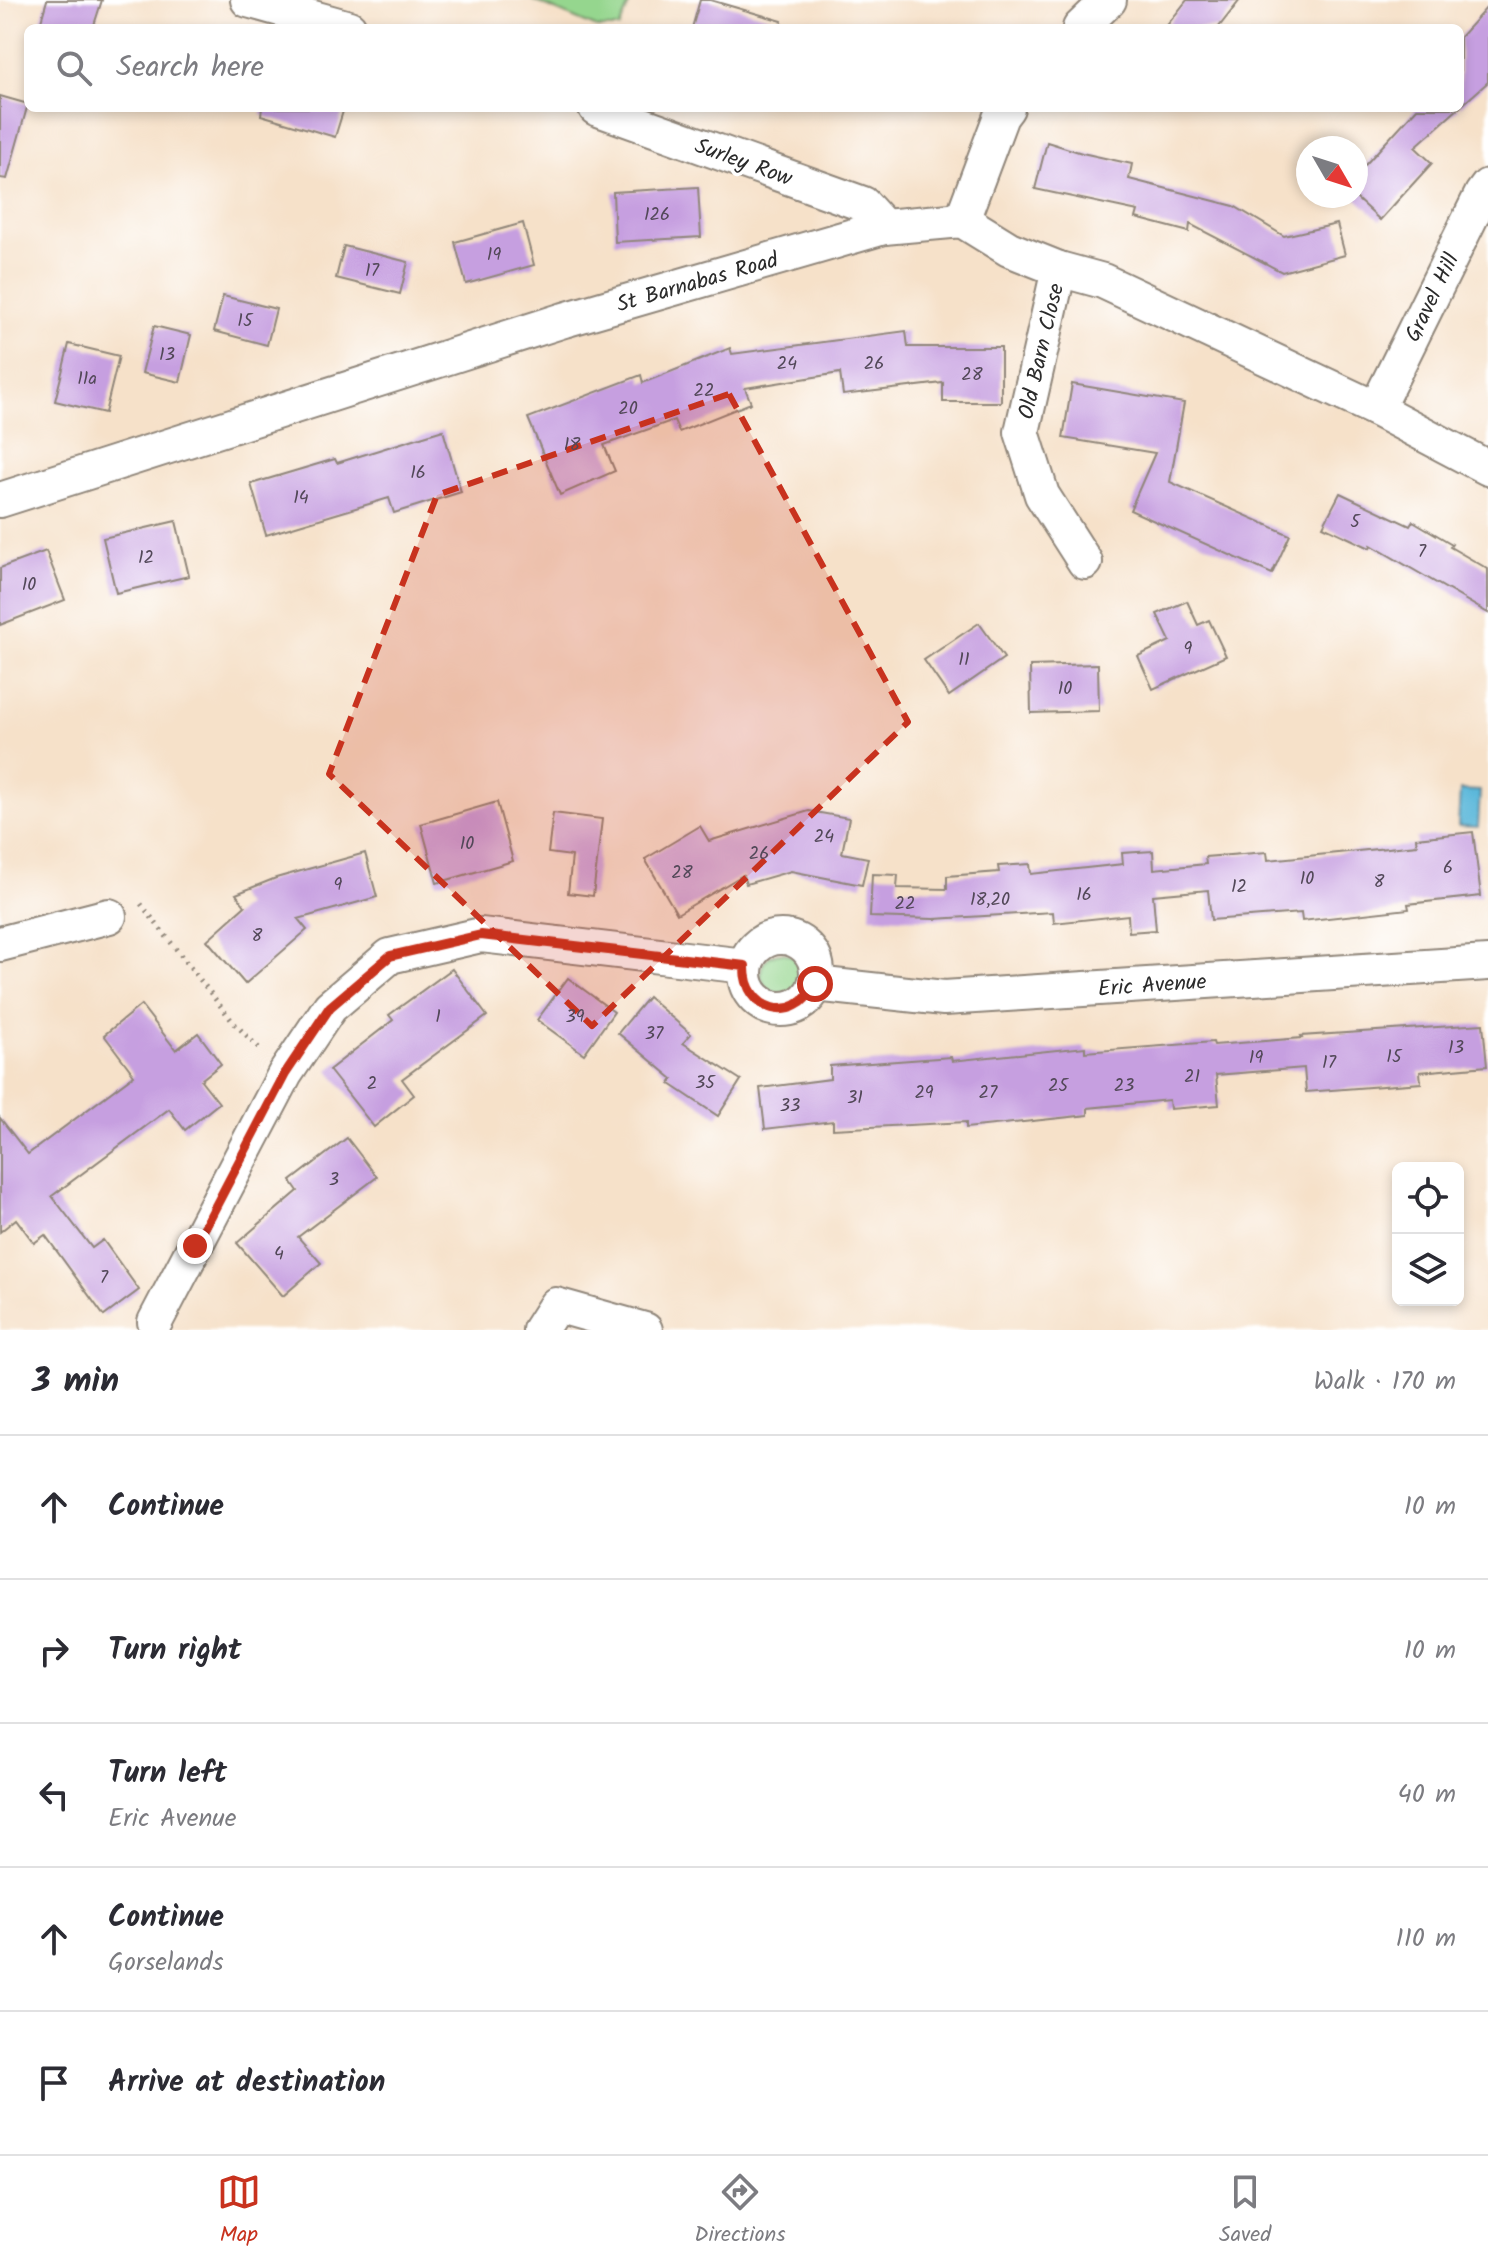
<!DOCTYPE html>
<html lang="en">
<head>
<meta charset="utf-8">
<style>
	body { margin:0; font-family:Kalam,sans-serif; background:#f2f2f3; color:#2b2b33 }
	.controls { position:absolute; right:24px; bottom:24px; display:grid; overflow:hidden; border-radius:12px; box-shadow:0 4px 12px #0003 }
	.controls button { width:72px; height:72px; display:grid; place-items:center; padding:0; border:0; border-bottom:2px solid #e1e1e2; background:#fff; color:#2b2b33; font:40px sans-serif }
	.compass { position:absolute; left:1296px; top:136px; width:72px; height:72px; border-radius:50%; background:#fff; box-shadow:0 4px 12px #0003; rotate:129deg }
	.stop { position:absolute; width:24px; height:24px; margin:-18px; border:6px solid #c8321e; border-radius:50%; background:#fff }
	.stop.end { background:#c8321e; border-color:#fff; box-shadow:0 2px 8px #0008 }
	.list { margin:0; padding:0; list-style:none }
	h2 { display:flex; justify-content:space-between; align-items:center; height:104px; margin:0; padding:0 32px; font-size:34px }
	h2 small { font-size:26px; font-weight:400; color:#7c7c81 }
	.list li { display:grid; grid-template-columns:52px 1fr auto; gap:24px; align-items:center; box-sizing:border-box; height:144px; padding:0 32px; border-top:2px solid #e1e1e2 }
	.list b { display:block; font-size:30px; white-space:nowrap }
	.list p { margin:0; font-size:26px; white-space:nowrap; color:#7c7c81 }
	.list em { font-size:26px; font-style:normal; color:#7c7c81 }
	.icon { flex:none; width:44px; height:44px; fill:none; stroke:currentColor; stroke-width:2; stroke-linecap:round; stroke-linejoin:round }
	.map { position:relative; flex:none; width:1488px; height:1330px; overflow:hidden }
	.search { position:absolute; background:#fff; box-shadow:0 4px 12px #0003; left:24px; right:24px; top:24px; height:88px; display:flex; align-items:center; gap:20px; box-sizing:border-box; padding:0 28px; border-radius:12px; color:#7c7c81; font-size:30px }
	.sheet { height:824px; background:#fff }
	nav { display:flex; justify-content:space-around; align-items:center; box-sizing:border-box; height:112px; border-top:2px solid #e1e1e2; background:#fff; font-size:22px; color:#7c7c81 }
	nav a { display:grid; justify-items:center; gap:4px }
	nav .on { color:#c8321e }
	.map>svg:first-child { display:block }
	.green { fill:#95d68e; stroke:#60805c; stroke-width:2 }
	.water { fill:#5cb8da; stroke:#447282; stroke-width:2 }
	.building { fill:#c69fe0 }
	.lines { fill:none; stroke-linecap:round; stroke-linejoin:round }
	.street-casing { stroke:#90867a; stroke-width:38 }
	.path { stroke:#90867a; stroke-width:5; stroke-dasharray:2 6; stroke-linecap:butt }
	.street { stroke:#fff; stroke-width:34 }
	.route { stroke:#c8321e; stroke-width:10 }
	.marked { fill:#c8321e; fill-opacity:0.2; stroke:#c8321e; stroke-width:6; stroke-dasharray:16 10; stroke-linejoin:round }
	.labels { text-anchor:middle; stroke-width:7; stroke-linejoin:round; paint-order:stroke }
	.number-label { font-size:18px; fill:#524858 }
	.street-label { font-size:22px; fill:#2b2b2b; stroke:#fff }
</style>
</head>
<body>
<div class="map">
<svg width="1488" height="1330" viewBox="0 0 1488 1330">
	<rect width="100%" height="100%" fill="#fff"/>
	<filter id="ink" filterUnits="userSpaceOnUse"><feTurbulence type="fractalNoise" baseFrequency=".0125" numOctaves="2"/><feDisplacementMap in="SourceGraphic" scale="16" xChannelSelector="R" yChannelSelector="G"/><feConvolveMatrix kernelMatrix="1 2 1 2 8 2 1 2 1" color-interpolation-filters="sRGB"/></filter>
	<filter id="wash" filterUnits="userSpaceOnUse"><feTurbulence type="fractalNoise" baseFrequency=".006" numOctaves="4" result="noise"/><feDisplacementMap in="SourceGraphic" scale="32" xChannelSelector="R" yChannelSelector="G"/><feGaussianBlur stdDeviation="1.8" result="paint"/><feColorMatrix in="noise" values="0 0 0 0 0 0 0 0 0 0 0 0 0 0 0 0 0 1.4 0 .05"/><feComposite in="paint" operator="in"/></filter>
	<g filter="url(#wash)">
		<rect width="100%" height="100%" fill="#f6e1c9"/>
		<g class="green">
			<path d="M 532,0 L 631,0 L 619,28 L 597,28 Z"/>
			<circle cx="781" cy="973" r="20"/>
		</g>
		<path class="water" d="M 1460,790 L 1480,791 L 1478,827 L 1458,826 Z"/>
		<g id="blocks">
			<g class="building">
				<path d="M 47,0 L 102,0 L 93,28 L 39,28 Z"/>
				<path d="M 700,0 L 710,0 L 782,21 L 781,28 L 692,28 Z"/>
				<path d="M 1187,0 L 1240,0 L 1218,28 L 1165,28 Z"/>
				<path d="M 1488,6 L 1488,82 L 1460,107 L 1460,37 Z"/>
				<path d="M 0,96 L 28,104 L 7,179 L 0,178 Z"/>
				<path d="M 262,108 L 344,108 L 335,137 L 261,115 Z"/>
				<path d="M 1417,108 L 1459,108 L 1415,147 L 1432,163 L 1380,220 L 1356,198 L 1356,175 Z"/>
				<path d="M 1047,142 L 1082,153 L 1132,164 L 1129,179 L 1234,206 L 1284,236 L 1337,224 L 1345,255 L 1282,272 L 1190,224 L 1189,232 L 1136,218 L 1138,211 L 1035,189 Z"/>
				<path d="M 698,187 L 701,237 L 615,242 L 613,192 Z"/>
				<path d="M 523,223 L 534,265 L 466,284 L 455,242 Z"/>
				<path d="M 344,246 L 408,262 L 400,294 L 336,278 Z"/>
				<path d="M 223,296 L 276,309 L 267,345 L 214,331 Z"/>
				<path d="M 154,326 L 191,335 L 180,382 L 142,373 Z"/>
				<path d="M 906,331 L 908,347 L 1001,347 L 1001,402 L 943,402 L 943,383 L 843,395 L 840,373 L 745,388 L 751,403 L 679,432 L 674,420 L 604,445 L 615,471 L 560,495 L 528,418 L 641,375 L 643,383 L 730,348 L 732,354 Z"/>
				<path d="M 69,344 L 119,356 L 105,413 L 55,401 Z"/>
				<path d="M 1072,384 L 1184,403 L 1170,482 L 1290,535 L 1272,574 L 1130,510 L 1155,453 L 1063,438 Z"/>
				<path d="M 443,430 L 461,492 L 394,513 L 389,498 L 266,535 L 251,484 L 335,459 L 337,463 Z"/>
				<path d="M 1340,493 L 1410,526 L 1413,521 L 1452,544 L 1450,547 L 1488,569 L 1488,613 L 1371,545 L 1370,548 L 1323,526 Z"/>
				<path d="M 176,521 L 189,576 L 116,593 L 103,538 Z"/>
				<path d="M 46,551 L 65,600 L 0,625 L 0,568 Z"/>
				<path d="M 1187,601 L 1198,625 L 1209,620 L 1226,656 L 1153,689 L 1138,656 L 1170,641 L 1157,614 Z"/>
				<path d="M 979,623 L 1004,658 L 949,696 L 924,660 Z"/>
				<path d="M 1098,664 L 1099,711 L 1031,713 L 1030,666 Z"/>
				<path d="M 497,802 L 513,861 L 437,883 L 421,824 Z"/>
				<path d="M 809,811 L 849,818 L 842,853 L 868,858 L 862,885 L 791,871 L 746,884 L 743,875 L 677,914 L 645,859 L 700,826 L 709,841 Z"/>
				<path d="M 553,813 L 602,819 L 593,896 L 568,893 L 572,856 L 548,853 Z"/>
				<path d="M 1473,832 L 1481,896 L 1408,904 L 1409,909 L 1302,921 L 1301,913 L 1211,920 L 1208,890 L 1153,895 L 1156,930 L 1129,932 L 1128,915 L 1054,923 L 1053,912 L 934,919 L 870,917 L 872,874 L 898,875 L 897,888 L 947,889 L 947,876 L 999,872 L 998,866 L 1030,864 L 1031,874 L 1123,864 L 1122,853 L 1153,851 L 1154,869 L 1206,864 L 1205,857 L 1267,852 L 1268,860 L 1417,845 L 1416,838 Z"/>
				<path d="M 365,853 L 377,897 L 298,919 L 307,930 L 245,984 L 207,940 L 245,906 L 236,894 L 276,878 Z"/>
				<path d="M 452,969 L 487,1016 L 402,1079 L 414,1095 L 374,1127 L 329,1070 L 393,1020 L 389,1015 Z"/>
				<path d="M 568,978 L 614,1012 L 584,1054 L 537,1020 Z"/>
				<path d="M 648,997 L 691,1034 L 683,1043 L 741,1080 L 718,1116 L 670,1084 L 673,1079 L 618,1033 Z"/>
				<path d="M 141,1005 L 176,1050 L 198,1033 L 221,1064 L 201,1080 L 219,1103 L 185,1130 L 169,1109 L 52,1196 L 92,1248 L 103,1240 L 139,1290 L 104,1316 L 45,1235 L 34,1243 L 16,1219 L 0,1232 L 0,1118 L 28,1154 L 134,1075 L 104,1035 Z"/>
				<path d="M 1483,1024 L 1487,1066 L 1420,1072 L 1421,1083 L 1306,1092 L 1304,1068 L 1216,1075 L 1219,1105 L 1170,1109 L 1169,1100 L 1088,1108 L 1088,1115 L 966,1128 L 966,1122 L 833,1129 L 833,1121 L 765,1129 L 760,1088 L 830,1079 L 830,1066 L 951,1057 L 952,1061 L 1085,1047 L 1085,1052 L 1213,1042 L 1214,1045 L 1302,1038 L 1301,1036 Z"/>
				<path d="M 347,1138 L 377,1177 L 298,1237 L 321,1263 L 283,1296 L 237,1243 L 298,1191 L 291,1181 Z"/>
			</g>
		</g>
	</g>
	<g filter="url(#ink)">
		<use href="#blocks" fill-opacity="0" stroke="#90867a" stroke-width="2"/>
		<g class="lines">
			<g class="street-casing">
				<g id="street">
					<path d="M 248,0 L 349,28"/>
					<path d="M 1080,28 L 1109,0"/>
					<path d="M 596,108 L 863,204 L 884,227"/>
					<path d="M 962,220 L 1001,116 L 1007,108"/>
					<path d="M 1059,269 L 1022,432 L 1042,495 L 1085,562"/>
					<path d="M 1376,409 L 1482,194 L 1488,186"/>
					<path d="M 0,500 L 564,320 L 884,227 L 962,220 L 1009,249 L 1059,269 L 1103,281 L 1376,409 L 1488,468"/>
					<circle cx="781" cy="973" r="36"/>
					<path d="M 0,944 L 109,916"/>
					<path d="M 815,984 L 944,998 L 1488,963"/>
					<path d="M 155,1322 L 285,1074 L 330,1007 L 390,956 L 481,935 L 745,966"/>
					<path d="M 540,1330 L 556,1305 L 645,1330"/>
				</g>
			</g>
			<path class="path" d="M 141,904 L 233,1022 L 262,1051"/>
			<use href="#street" class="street"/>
		</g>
	</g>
	<g class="lines" filter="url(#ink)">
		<path class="route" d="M 195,1246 L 285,1074 L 330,1007 L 390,956 L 481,935 L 745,966 C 744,1012 795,1026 815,984"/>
	</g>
	<path class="marked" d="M 729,394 L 908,722 L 592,1026 L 329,774 L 437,495 Z"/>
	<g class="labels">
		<g class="number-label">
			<text x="657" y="220">126</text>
			<text x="494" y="260">19</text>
			<text x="372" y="276">17</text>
			<text x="245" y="326">15</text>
			<text x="167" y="360">13</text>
			<text x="787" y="369">24</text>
			<text x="874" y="369">26</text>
			<text x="972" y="380">28</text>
			<text x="87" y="384">11a</text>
			<text x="704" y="396">22</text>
			<text x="628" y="414">20</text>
			<text x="572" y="450">18</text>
			<text x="418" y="478">16</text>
			<text x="301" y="503">14</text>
			<text x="1355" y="527">5</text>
			<text x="1422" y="557">7</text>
			<text x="146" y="563">12</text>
			<text x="29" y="590">10</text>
			<text x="1188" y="654">9</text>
			<text x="964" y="665">11</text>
			<text x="1065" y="694">10</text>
			<text x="824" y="842">24</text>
			<text x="467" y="849">10</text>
			<text x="759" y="859">26</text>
			<text x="1448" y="873">6</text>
			<text x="682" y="878">28</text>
			<text x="1307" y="884">10</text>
			<text x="1379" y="887">8</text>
			<text x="338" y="890">9</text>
			<text x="1239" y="892">12</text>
			<text x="1084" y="900">16</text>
			<text x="990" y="905">18,20</text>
			<text x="905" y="909">22</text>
			<text x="257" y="941">8</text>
			<text x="438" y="1022">1</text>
			<text x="575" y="1022">39</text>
			<text x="654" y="1039">37</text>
			<text x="1456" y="1053">13</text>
			<text x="1394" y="1062">15</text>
			<text x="1256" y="1063">19</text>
			<text x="1329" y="1068">17</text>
			<text x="1192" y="1082">21</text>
			<text x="705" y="1088">35</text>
			<text x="372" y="1089">2</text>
			<text x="1058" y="1091">25</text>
			<text x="1124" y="1091">23</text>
			<text x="924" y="1098">29</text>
			<text x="988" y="1098">27</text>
			<text x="855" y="1103">31</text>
			<text x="790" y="1111">33</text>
			<text x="334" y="1185">3</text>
			<text x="279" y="1259">4</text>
			<text x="104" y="1283">7</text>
		</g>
		<g class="street-label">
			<text transform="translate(744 161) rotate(20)" y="8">Surley Row</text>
			<text transform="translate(697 281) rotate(-16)" y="8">St Barnabas Road</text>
			<text transform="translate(1431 297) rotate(-64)" y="8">Gravel Hill</text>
			<text transform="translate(1040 351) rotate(-77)" y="8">Old Barn Close</text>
			<text transform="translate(1152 984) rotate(-4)" y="8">Eric Avenue</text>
		</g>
	</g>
</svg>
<div class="controls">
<button><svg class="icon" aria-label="locate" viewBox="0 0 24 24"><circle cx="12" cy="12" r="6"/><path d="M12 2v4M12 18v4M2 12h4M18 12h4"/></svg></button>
<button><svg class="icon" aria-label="layers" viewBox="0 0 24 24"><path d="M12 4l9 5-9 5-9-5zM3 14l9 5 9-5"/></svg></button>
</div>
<svg class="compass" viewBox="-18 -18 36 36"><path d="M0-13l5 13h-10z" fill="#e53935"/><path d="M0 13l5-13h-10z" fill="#7c7c81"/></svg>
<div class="stop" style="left:815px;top:984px"></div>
<div class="stop end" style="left:195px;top:1246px"></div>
<div class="search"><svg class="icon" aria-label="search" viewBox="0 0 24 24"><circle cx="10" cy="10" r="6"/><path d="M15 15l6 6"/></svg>Search here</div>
</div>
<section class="sheet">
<h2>3 min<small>Walk · 170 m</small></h2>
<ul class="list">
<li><svg class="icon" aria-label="ahead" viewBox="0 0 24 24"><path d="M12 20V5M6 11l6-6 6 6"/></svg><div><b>Continue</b></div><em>10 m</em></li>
<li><svg class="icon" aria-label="right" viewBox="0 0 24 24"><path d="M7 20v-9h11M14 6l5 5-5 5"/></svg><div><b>Turn right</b></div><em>10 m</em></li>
<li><svg class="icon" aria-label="left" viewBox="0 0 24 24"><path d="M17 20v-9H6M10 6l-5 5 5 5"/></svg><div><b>Turn left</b><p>Eric Avenue</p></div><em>40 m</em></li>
<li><svg class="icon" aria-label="ahead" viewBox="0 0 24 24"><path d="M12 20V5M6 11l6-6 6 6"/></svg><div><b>Continue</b><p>Gorselands</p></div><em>110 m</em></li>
<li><svg class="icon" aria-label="arrive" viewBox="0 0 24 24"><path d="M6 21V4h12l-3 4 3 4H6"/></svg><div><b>Arrive at destination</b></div></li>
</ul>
</section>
<nav>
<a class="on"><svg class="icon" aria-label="map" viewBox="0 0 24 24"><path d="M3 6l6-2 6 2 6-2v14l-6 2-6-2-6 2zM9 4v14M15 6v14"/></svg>Map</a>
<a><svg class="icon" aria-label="directions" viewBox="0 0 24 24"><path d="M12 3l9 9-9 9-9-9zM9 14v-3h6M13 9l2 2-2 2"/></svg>Directions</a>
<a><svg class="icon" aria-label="saved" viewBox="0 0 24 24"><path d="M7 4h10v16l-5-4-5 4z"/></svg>Saved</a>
</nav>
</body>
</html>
